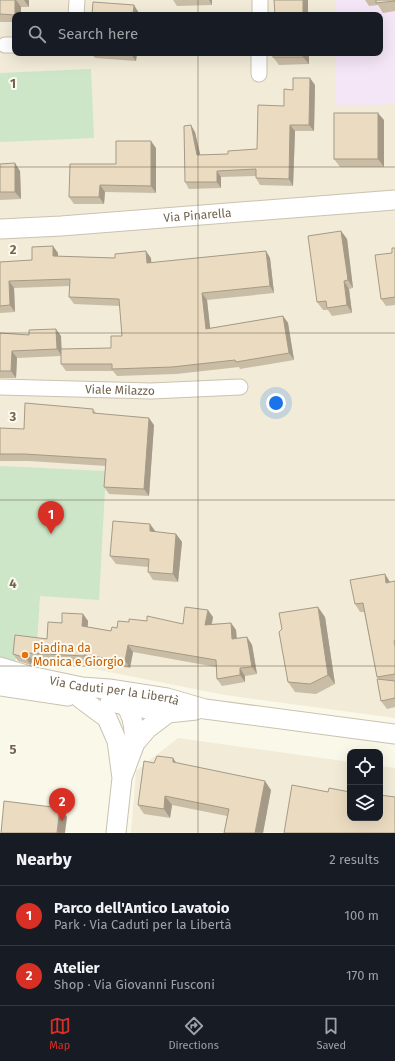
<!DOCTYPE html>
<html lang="en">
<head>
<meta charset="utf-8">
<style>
	body { margin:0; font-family:"Fira Sans",sans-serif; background:#20242c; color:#f1f3f6 }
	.controls { position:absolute; right:12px; bottom:12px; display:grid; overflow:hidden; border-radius:8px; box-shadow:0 4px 16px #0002 }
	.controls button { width:36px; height:36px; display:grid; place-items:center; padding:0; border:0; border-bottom:1px solid #363941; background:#171b24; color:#f1f3f6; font:20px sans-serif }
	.you { position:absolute; left:276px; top:403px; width:14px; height:14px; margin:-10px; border:3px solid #fff; border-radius:50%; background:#1a73e8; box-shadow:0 0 0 6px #1a73e833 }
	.badge { display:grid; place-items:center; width:26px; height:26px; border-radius:50%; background:#d93025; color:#fff; font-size:13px; font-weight:700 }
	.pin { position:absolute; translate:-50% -33px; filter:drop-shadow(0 1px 2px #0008) }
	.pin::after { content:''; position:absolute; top:21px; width:14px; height:12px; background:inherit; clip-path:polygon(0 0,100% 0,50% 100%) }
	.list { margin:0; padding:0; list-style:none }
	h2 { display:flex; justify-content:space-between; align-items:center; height:52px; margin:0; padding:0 16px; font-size:17px }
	h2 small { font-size:13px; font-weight:400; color:#9ea1a6 }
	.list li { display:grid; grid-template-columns:26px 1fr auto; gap:12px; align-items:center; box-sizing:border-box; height:60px; padding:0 16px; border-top:1px solid #363941 }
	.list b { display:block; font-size:15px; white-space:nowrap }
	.list p { margin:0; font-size:13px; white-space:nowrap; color:#9ea1a6 }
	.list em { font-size:13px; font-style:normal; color:#9ea1a6 }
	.icon { flex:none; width:22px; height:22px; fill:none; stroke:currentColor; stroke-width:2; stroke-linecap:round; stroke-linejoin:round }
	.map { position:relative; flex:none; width:395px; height:833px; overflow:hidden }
	.search { position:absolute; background:#171b24; box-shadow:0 4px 16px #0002; left:12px; right:12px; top:12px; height:44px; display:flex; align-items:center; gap:10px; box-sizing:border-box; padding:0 14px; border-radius:8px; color:#9ea1a6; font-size:15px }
	.sheet { height:172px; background:#171b24 }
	nav { display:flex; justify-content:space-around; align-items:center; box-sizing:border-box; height:56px; border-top:1px solid #363941; background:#171b24; font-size:11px; color:#9ea1a6 }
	nav a { display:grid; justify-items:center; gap:2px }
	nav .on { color:#d93025 }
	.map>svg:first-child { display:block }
	.residential { fill:#f1ebd8; fill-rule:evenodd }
	.education { fill:#f4e5f7 }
	.green { fill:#cde6c8 }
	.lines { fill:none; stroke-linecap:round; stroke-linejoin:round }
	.minor-casing { stroke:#cbc2b0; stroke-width:17 }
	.tertiary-casing { stroke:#cbc2b0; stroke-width:21 }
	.minor { stroke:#fff; stroke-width:15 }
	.tertiary { stroke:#fff; stroke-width:19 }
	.wall { fill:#cabda6 }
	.shaded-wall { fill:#a49a87 }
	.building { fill:#ebdcc1; stroke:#a49a87 }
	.grid { fill:none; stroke:#72644f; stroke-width:1; stroke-opacity:0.55 }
	.food-dot { fill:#e8710a; stroke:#fdfbef; stroke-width:1.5 }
	.labels { text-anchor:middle; stroke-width:4; stroke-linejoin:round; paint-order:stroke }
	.street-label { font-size:12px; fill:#72644f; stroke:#fdfbef }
	.food-label { font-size:12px; fill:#c56008; stroke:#fdfbef; text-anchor:start }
	.grid-label { font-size:13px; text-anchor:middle; font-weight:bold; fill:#72644f; stroke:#fdfbef; stroke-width:4; stroke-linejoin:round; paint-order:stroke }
</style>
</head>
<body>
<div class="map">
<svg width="395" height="833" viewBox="0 0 395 833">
	<rect width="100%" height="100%" fill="#faf8e9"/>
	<g class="residential">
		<path d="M 0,0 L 395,0 L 395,718 L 225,695 L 3,651 L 0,647 ZM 15,15 L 380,15 L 380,53 L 15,53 Z"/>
		<path d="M 178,738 L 350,762 L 350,818 L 380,818 L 380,766 L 395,768 L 395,833 L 131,833 L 136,771 Z"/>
	</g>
	<path class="education" d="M 336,0 L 395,0 L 395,104 L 335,106 L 335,53 L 380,53 L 380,15 L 336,15 Z"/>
	<g class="green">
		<path d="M 91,69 L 94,138 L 0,142 L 0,73 Z"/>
		<path d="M 0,466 L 106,471 L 99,600 L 40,596 L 37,643 L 19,641 L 15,663 L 0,660 Z"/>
	</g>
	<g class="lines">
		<g class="minor-casing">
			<g id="minor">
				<path d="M 76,15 L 77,0"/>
				<path d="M 260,15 L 260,0"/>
				<path d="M 5,45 L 15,45"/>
				<path d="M 259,74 L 259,53"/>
				<path id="s1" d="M 0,387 L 151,391 L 240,387"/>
			</g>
		</g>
		<g class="tertiary-casing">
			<g id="tertiary">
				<path id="s2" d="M 0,229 L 61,226 L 395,200"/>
				<path id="s3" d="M 0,667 L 30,676 L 82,687 L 109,689 L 167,698 L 205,709 L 395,734"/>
				<path d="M 0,686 L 68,696"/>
				<path d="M 118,697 C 133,710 134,725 135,743"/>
				<path d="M 80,698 L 107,718 L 117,741 L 122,778 L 116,833"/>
				<path d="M 110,702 L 168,713 L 196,710"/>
				<path d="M 123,775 L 135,743 L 147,729 L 168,713"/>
			</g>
		</g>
		<use href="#minor" class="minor"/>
		<use href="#tertiary" class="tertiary"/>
	</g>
	<g class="wall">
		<path d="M 0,0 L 29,0 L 29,7 L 21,7 L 15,15 L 15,22 L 0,22 Z"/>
		<path d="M 173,0 L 212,0 L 212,5 L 177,6 Z"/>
		<path d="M 365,0 L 395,0 L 395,11 L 383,13 L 378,5 L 369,6 Z"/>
		<path d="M 91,53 L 137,53 L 136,61 L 95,58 Z"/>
		<path d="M 273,53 L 309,53 L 309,64 L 279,65 L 273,57 Z"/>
		<path d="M 315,85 L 314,131 L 295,131 L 293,186 L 260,185 L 256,178 L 256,176 L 221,177 L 221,188 L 189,189 L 185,182 L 195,132 L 200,155 L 228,154 L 257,149 L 293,90 Z"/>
		<path d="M 384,120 L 384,167 L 340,167 L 334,159 Z"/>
		<path d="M 156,148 L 156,193 L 105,192 L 104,204 L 74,204 L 69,197 L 116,164 Z"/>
		<path d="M 0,164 L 20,171 L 21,199 L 0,200 Z"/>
		<path d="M 341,231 L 347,239 L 353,288 L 349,289 L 352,313 L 332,316 L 328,310 L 323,310 L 317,302 Z"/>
		<path d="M 395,248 L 395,305 L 386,306 L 381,299 L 392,253 Z"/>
		<path d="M 266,251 L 270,258 L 274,293 L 207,300 L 210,328 L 283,316 L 288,323 L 294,360 L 240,369 L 239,367 L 176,374 L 117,376 L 113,371 L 66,371 L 61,364 L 61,356 L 17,358 L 16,378 L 0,378 L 0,333 L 61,336 L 61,349 L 111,348 L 122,336 L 120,306 L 74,304 L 69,297 L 70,286 L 14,288 L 15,312 L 0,313 L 0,262 L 32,260 L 58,253 L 58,256 L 115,258 L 151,258 L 151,263 Z"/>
		<path d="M 93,409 L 96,413 L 154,425 L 149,496 L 109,494 L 104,487 L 106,466 L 29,461 L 0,461 L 0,428 L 24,429 Z"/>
		<path d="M 156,532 L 176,534 L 182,542 L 178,582 L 153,580 L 148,572 L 148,567 L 116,564 L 110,556 Z"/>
		<path d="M 395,581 L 395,707 L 387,709 L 381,701 L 378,679 L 377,677 L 364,612 L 360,612 L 355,604 L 390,582 Z"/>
		<path d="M 83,614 L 88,621 L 88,627 L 111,631 L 129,622 L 147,621 L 183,624 L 213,617 L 212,624 L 231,623 L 236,630 L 237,638 L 247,637 L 252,645 L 257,674 L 245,676 L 245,682 L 222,686 L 217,679 L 216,667 L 133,652 L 130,668 L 89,662 L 89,664 L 32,660 L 31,665 L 18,661 L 13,654 L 47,639 L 62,623 Z"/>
		<path d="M 325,617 L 335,684 L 316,694 L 295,692 L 288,682 Z"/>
		<path d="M 154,763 L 177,763 L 271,790 L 263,833 L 224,833 L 227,816 L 172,805 L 170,818 L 144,814 L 138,805 Z"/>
	</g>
	<g class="shaded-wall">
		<path d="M 15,0 L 16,0 L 21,7 L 21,15 L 15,15 Z"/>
		<path d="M 24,0 L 29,0 L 29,7 Z"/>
		<path d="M 209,0 L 212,0 L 212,5 Z"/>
		<rect x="303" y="0" width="5" height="15"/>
		<path d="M 134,5 L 139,13 L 139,15 L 133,15 Z"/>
		<path d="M 130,53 L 137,53 L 136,61 Z"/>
		<path d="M 303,53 L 309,53 L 309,64 L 303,57 Z"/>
		<path d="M 310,78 L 315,85 L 314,131 L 309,125 Z"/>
		<path d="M 378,113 L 384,120 L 384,167 L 378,159 Z"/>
		<path d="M 191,125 L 195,132 L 202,162 L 197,155 Z"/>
		<path d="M 290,125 L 295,131 L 293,186 L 289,179 Z"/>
		<path d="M 151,141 L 156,148 L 156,193 L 151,186 Z"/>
		<path d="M 15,163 L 20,171 L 21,199 L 15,192 Z"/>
		<path d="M 217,171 L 221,177 L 221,188 L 217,182 Z"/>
		<path d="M 100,185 L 105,192 L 104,204 L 99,197 Z"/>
		<path d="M 341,231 L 347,239 L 353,288 L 348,280 Z"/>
		<path d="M 53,246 L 58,253 L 58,263 L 53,256 Z"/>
		<path d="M 146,251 L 151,258 L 152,270 L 147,263 Z"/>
		<path d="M 266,251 L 270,258 L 274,293 L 270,286 Z"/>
		<path d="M 9,281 L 14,288 L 15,312 L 10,305 Z"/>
		<path d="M 344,281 L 349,289 L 352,313 L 347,305 Z"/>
		<path d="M 202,293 L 207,300 L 211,336 L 206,329 Z"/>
		<path d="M 283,316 L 288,323 L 294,360 L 289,353 Z"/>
		<path d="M 56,329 L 61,336 L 62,356 L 57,349 Z"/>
		<path d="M 12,351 L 17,358 L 16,378 L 11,371 Z"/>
		<path d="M 149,418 L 154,425 L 149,496 L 144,489 Z"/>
		<path d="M 150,524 L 156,532 L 155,539 L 150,531 Z"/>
		<path d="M 176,534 L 182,542 L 178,582 L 173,574 Z"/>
		<path d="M 385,574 L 390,582 L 386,583 Z"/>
		<path d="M 318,607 L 325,617 L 335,684 L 328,675 Z"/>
		<path d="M 208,610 L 213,617 L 210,632 L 205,625 Z"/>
		<path d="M 83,614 L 88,621 L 87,634 L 82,626 Z"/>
		<path d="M 231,623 L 236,630 L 237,646 L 232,639 Z"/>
		<path d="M 247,637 L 252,645 L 257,674 L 252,667 Z"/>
		<path d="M 128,645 L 133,652 L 130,668 L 125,661 Z"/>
		<path d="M 27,653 L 32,660 L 31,665 L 26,658 Z"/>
		<path d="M 84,655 L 89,662 L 89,664 L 84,656 Z"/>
		<path d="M 240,668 L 245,676 L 245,682 L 240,675 Z"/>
		<path d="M 173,758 L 179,767 L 173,762 Z"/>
		<path d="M 265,781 L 271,790 L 263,833 L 255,833 Z"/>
		<path d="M 165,796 L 172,805 L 170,818 L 164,809 Z"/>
		<path d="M 60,808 L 67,817 L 65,833 L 57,833 Z"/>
	</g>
	<g class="building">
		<path d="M 0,0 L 15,0 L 15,15 L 0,14 Z"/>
		<path d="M 274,0 L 303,0 L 303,15 L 275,15 Z"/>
		<path d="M 376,0 L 395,0 L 395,1 L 376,3 Z"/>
		<path d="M 93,2 L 134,5 L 133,15 L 92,15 Z"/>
		<rect x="273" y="53" width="30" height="4"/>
		<path d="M 293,78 L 310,78 L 309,125 L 290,125 L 289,179 L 256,178 L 256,169 L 217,171 L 217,182 L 185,182 L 184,126 L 191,125 L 197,155 L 228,154 L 228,151 L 257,149 L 258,105 L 284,106 L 284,89 L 293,90 Z"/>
		<rect x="334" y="113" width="44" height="46"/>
		<path d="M 116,141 L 151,141 L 151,186 L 100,185 L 99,197 L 69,197 L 70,164 L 116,164 Z"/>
		<path d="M 15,163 L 15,192 L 0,192 L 0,164 Z"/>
		<path d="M 341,231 L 348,280 L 344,281 L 347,305 L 327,308 L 326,301 L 317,302 L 308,236 Z"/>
		<path d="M 53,246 L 53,256 L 115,258 L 115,254 L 146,251 L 147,263 L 266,251 L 270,286 L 202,293 L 206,329 L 283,316 L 289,353 L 236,362 L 235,360 L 172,367 L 112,369 L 112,364 L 61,364 L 61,349 L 111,348 L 111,336 L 122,336 L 119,299 L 69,297 L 70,279 L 9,281 L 10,305 L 0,306 L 0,262 L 32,260 L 32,247 Z"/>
		<path d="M 392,248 L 395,248 L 395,297 L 381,299 L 375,255 L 392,253 Z"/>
		<path d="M 56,329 L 57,349 L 12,351 L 11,371 L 0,371 L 0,333 L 29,335 L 29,330 Z"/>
		<path d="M 25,403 L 93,409 L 93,413 L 149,418 L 144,489 L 104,487 L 106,459 L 24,454 L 0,454 L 0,428 L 24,429 Z"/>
		<path d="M 113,521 L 150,524 L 150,531 L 176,534 L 173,574 L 148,572 L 149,559 L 110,556 Z"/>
		<path d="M 385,574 L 386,583 L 395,581 L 395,640 L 394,641 L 395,647 L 395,674 L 377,677 L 363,603 L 355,604 L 350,580 Z"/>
		<path d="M 185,607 L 208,610 L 205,625 L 231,623 L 232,639 L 247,637 L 252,667 L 240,668 L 240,675 L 217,679 L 216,660 L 128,645 L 125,661 L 84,655 L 84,656 L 27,653 L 26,658 L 13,654 L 15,635 L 47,639 L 48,622 L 62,623 L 62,613 L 83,614 L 82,626 L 111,631 L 112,627 L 117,628 L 118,621 L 129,622 L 129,619 L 147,621 L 147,616 L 183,624 Z"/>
		<path d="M 318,607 L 328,675 L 310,684 L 288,682 L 279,632 L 282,629 L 279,613 Z"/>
		<path d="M 377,679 L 395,681 L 395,698 L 381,701 Z"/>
		<path d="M 157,756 L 173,758 L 173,762 L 265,781 L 255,833 L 224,833 L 229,809 L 165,796 L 164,809 L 138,805 L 144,761 L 154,763 Z"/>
		<path d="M 292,785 L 328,792 L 329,788 L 350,792 L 350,818 L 380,818 L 380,795 L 395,797 L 395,833 L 284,833 Z"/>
		<path d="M 4,801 L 60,808 L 57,833 L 1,833 Z"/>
	</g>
	<path class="grid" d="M 198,0 L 198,15M 198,53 L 198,833M 0,167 L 395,167M 0,333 L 395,333M 0,500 L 395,500M 0,666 L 395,666"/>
	<circle class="food-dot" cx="25" cy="655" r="4"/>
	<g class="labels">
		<g class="street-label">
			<text dy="4" stroke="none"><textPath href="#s2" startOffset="198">Via Pinarella</textPath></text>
			<text dy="4" stroke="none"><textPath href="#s1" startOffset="120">Viale Milazzo</textPath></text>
			<text dy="4" stroke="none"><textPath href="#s3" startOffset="117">Via Caduti per la Libertà</textPath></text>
		</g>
		<g class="food-label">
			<text x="33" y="652">Piadina da<tspan x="33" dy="14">Monica e Giorgio</tspan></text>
		</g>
	</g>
	<g class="grid-label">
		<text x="13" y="88">1</text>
		<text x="13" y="254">2</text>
		<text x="13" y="421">3</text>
		<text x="13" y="588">4</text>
		<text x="13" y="754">5</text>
	</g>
</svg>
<div class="controls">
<button><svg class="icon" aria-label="locate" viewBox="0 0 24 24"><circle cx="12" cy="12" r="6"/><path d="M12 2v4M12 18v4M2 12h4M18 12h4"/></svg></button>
<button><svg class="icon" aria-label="layers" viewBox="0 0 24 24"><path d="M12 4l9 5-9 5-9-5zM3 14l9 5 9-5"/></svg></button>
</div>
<div class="you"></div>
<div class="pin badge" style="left:51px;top:534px">1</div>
<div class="pin badge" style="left:62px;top:821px">2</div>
<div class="search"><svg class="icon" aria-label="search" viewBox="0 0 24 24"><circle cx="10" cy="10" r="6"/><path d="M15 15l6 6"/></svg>Search here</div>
</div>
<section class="sheet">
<h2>Nearby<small>2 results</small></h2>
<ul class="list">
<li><span class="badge">1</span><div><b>Parco dell'Antico Lavatoio</b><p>Park · Via Caduti per la Libertà</p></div><em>100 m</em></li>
<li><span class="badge">2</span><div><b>Atelier</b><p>Shop · Via Giovanni Fusconi</p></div><em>170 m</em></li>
</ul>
</section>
<nav>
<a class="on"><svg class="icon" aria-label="map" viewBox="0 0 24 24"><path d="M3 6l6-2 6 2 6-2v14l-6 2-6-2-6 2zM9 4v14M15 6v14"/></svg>Map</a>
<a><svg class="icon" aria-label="directions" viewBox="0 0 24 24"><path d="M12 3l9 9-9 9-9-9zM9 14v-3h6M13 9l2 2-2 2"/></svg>Directions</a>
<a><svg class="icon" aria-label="saved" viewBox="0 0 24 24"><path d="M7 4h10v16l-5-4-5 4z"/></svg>Saved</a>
</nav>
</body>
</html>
